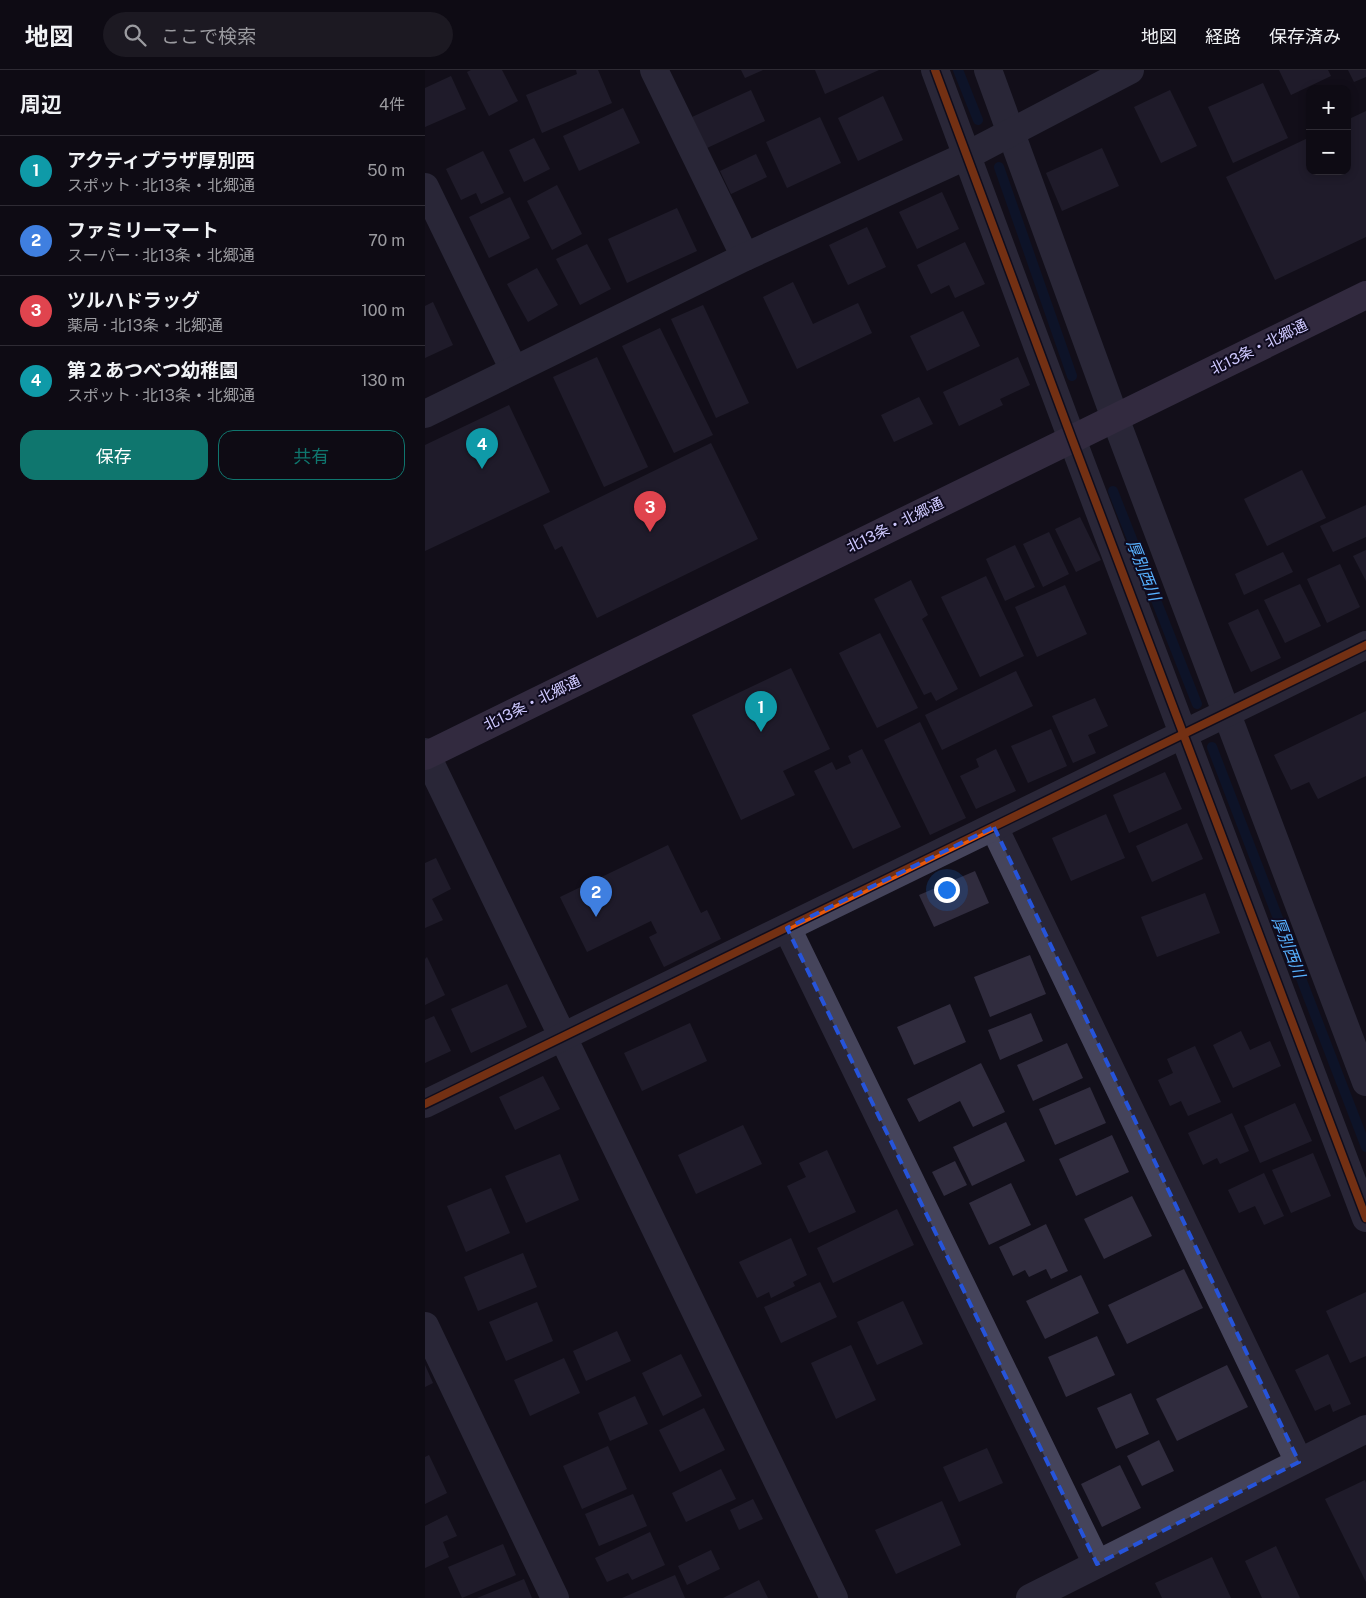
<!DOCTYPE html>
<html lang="ja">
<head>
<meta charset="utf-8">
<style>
	body { margin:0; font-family:"Public Sans","Noto Sans JP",sans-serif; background:#1c1922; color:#f1f3f6 }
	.controls { position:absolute; right:15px; top:15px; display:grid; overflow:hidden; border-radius:10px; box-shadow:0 2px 8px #0003 }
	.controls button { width:45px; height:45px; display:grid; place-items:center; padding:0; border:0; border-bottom:1px solid #2e2b34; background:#0e0b14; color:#f1f3f6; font:25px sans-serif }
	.you { position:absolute; left:521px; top:819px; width:18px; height:18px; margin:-12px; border:4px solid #fff; border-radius:50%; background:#1a73e8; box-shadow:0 0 0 8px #1a73e833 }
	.badge { display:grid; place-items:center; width:32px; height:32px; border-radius:50%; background:#0f766e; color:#fff; font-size:16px; font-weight:700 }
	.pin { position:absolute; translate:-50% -41px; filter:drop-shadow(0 1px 2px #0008) }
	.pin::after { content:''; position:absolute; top:26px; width:18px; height:15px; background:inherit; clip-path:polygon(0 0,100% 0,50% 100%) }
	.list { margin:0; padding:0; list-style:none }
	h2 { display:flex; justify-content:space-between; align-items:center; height:65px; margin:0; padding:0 20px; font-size:21px }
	h2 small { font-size:16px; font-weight:400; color:#9b9ba0 }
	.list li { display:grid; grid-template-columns:32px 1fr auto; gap:15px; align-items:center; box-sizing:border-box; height:70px; padding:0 20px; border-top:1px solid #2e2b34 }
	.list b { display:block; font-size:19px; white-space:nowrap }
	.list p { margin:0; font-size:16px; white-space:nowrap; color:#9b9ba0 }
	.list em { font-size:16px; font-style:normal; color:#9b9ba0 }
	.actions { display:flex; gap:10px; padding:15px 20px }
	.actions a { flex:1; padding:11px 0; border:1px solid #0f766e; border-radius:15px; text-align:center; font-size:18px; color:#0f766e }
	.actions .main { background:#0f766e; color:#fff }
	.icon { flex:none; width:28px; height:28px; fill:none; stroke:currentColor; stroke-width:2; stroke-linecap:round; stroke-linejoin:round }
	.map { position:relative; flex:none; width:941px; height:1528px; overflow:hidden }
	header { display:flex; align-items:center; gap:30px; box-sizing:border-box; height:70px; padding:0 25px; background:#0e0b14; border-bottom:1px solid #2e2b34 }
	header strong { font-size:24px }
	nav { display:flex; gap:28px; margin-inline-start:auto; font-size:18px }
	.search { width:350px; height:45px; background:#1c1922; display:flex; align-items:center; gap:12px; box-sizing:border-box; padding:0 18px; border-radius:28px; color:#9b9ba0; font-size:19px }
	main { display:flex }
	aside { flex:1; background:#0e0b14 }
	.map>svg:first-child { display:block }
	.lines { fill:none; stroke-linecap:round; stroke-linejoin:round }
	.stream { stroke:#08193a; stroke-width:10 }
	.building { fill:#302c3e }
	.minor { stroke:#45445b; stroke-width:28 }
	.major { stroke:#594d6d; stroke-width:28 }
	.cycleway-casing { stroke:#0f0b1f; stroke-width:11 }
	.cycleway { stroke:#e8590c; stroke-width:8 }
	.marked { fill:none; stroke:#2654da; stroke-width:4; stroke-dasharray:10 6; stroke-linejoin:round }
	.labels { text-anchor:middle; stroke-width:4; stroke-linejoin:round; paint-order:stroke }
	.street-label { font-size:15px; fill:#cfc9ff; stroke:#0f0b1f }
	.water-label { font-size:16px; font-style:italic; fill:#57b1ff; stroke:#0f0b1f }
</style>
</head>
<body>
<header>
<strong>地図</strong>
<div class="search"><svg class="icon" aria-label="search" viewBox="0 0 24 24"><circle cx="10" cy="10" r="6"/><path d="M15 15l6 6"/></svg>ここで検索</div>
<nav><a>地図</a><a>経路</a><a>保存済み</a></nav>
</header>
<main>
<aside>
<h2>周辺<small>4件</small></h2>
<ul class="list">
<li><span class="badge" style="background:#0f9aa8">1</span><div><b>アクティプラザ厚別西</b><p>スポット · 北13条・北郷通</p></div><em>50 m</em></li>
<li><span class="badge" style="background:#3f7fe0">2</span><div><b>ファミリーマート</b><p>スーパー · 北13条・北郷通</p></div><em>70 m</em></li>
<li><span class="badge" style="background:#e0444e">3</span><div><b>ツルハドラッグ</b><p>薬局 · 北13条・北郷通</p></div><em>100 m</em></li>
<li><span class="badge" style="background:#0f9aa8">4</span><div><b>第２あつべつ幼稚園</b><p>スポット · 北13条・北郷通</p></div><em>130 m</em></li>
</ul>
<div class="actions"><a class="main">保存</a><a>共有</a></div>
</aside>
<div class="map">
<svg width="941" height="1528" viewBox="0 0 941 1528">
	<rect width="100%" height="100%" fill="#120f1a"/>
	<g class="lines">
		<g class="stream">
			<path d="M 533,0 L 553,50"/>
			<path d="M 574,97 L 647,306"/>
			<path d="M 688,421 L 772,634"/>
			<path d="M 787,677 L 941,1077"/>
		</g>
	</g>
	<g class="building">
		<path d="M 46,0 L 77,0 L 93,31 L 64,46 L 42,2 Z"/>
		<path d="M 151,0 L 173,0 L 187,33 L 117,63 L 101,25 L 152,4 Z"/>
		<path d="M 316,0 L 338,0 L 320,8 Z"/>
		<path d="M 390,0 L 454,0 L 400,24 Z"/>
		<path d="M 854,0 L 903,0 L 906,6 L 866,25 Z"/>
		<path d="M 923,0 L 941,0 L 941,7 L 929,12 Z"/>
		<path d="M 26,6 L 41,39 L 0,57 L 0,18 Z"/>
		<path d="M 838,13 L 863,68 L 808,93 L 783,37 Z"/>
		<path d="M 326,20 L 340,51 L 282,78 L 267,47 Z"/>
		<path d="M 745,20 L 772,76 L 736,93 L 709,37 Z"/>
		<path d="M 458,26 L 478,70 L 433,91 L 413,48 Z"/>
		<path d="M 198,38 L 215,73 L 154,101 L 138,66 Z"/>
		<path d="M 941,41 L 941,167 L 850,210 L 801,107 L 885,67 L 885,101 L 922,101 L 922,50 Z"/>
		<path d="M 395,47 L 416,93 L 362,118 L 341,72 Z"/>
		<path d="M 109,68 L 125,99 L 99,112 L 84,80 Z"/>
		<path d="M 677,78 L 694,116 L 637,141 L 621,103 Z"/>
		<path d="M 58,81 L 79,123 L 56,134 L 51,123 L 36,130 L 21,99 Z"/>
		<path d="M 331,84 L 342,107 L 306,124 L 295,101 Z"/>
		<path d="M 132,115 L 157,164 L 127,180 L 102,131 Z"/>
		<path d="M 517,122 L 534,159 L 492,179 L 474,142 Z"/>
		<path d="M 85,127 L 105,168 L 64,188 L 44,147 Z"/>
		<path d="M 252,138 L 272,181 L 202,213 L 183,169 Z"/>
		<path d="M 442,157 L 461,197 L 423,215 L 404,175 Z"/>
		<path d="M 540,172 L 560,214 L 530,228 L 524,215 L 506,224 L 492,195 Z"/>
		<path d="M 162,174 L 186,219 L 155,235 L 131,189 Z"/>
		<path d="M 112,198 L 133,235 L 103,252 L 82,214 Z"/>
		<path d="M 368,212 L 388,254 L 433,233 L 447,263 L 372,299 L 338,227 Z"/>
		<path d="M 8,232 L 28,275 L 0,288 L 0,236 Z"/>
		<path d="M 278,235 L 324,333 L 291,348 L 246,249 Z"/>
		<path d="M 538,241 L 555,276 L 502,301 L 485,266 Z"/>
		<path d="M 235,258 L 288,365 L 249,383 L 197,276 Z"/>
		<path d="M 172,287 L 223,397 L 179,417 L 128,307 Z"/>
		<path d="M 593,287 L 605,315 L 575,329 L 578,335 L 534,356 L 518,322 Z"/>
		<path d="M 494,327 L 508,354 L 469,372 L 456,345 Z"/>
		<path d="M 84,335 L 125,422 L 0,481 L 0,375 Z"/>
		<path d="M 286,373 L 333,469 L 172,548 L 137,476 L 130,480 L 118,455 Z"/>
		<path d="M 877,400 L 901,448 L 842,476 L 819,429 Z"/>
		<path d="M 941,435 L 941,467 L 908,482 L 895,456 Z"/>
		<path d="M 655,447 L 676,490 L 651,502 L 630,459 Z"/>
		<path d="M 624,462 L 644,504 L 618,517 L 598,474 Z"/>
		<path d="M 590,475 L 610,517 L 580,531 L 561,489 Z"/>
		<path d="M 941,480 L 941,511 L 928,486 Z"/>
		<path d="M 858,482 L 868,502 L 819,525 L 810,504 Z"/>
		<path d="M 915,494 L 935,537 L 902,553 L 882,509 Z"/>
		<path d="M 561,506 L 599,586 L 555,607 L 516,527 Z"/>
		<path d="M 486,510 L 503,545 L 497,549 L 533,619 L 511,631 L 506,622 L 499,625 L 449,529 Z"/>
		<path d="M 875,514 L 896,556 L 860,573 L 839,530 Z"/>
		<path d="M 640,515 L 662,564 L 612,587 L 590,537 Z"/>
		<path d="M 833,539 L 856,588 L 826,602 L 803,553 Z"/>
		<path d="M 455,563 L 493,638 L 452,658 L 414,583 Z"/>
		<path d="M 366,598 L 405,679 L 358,701 L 370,725 L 316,750 L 267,645 Z"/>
		<path d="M 591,601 L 608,636 L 517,680 L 500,645 Z"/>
		<path d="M 670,628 L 683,656 L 663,665 L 671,683 L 648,693 L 627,646 Z"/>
		<path d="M 941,641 L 941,706 L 893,729 L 884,712 L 866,720 L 849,685 Z"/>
		<path d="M 495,652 L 541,748 L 505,765 L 459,670 Z"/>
		<path d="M 626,659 L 642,696 L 603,713 L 586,676 Z"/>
		<path d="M 437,679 L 476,757 L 428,779 L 389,701 L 407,692 L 411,700 L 426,693 L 423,686 Z"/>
		<path d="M 571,679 L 591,721 L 551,739 L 535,706 L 554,697 L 551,689 Z"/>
		<path d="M 740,702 L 757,739 L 704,763 L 688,725 Z"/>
		<path d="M 681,744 L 700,788 L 646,811 L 627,768 Z"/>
		<path d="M 762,753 L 778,789 L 727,812 L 711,776 Z"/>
		<path d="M 243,775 L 276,843 L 282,840 L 296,869 L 239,897 L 224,867 L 232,863 L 226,851 L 162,882 L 135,827 Z"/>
		<path d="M 11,788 L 26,819 L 7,829 L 18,850 L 0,858 L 0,793 Z"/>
		<path d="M 550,801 L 564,833 L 509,857 L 494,825 Z"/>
		<path d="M 780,823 L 795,863 L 732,887 L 716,847 Z"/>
		<path d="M 605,885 L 621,924 L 565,947 L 549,907 Z"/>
		<path d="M 2,887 L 20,925 L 0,935 L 0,889 Z"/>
		<path d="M 82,914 L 102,957 L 46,983 L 26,939 Z"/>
		<path d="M 525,934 L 541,972 L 489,995 L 472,957 Z"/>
		<path d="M 606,943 L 618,971 L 575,990 L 563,960 Z"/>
		<path d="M 9,946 L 26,981 L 0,993 L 0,950 Z"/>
		<path d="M 265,953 L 282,991 L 217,1021 L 199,983 Z"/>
		<path d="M 816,961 L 825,980 L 845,971 L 856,996 L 808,1018 L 788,975 Z"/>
		<path d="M 642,973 L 658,1008 L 608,1031 L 592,995 Z"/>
		<path d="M 770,976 L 796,1032 L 763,1046 L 756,1031 L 745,1036 L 733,1010 L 748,1003 L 742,989 Z"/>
		<path d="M 556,993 L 580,1042 L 548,1057 L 535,1031 L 494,1052 L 482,1029 Z"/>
		<path d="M 118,1006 L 135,1039 L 90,1060 L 74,1027 Z"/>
		<path d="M 665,1017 L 681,1053 L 630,1075 L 614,1039 Z"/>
		<path d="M 870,1033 L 887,1071 L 835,1093 L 819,1056 Z"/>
		<path d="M 807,1043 L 824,1081 L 795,1094 L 792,1088 L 778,1095 L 763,1063 Z"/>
		<path d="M 581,1052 L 600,1091 L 547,1116 L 528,1077 Z"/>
		<path d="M 318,1055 L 337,1094 L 271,1124 L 253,1085 Z"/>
		<path d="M 687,1065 L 704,1102 L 651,1126 L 634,1089 Z"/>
		<path d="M 402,1080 L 431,1142 L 384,1163 L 362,1116 L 381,1107 L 374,1093 Z"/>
		<path d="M 888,1083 L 906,1126 L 866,1143 L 847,1100 Z"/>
		<path d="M 135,1084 L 154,1130 L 101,1153 L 80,1106 Z"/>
		<path d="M 530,1091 L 542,1115 L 519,1126 L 507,1102 Z"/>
		<path d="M 839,1103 L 859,1146 L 839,1155 L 830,1136 L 814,1143 L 803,1120 Z"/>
		<path d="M 586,1113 L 606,1155 L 564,1175 L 544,1133 Z"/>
		<path d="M 66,1118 L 85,1163 L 41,1182 L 22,1136 Z"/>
		<path d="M 707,1126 L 727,1166 L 679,1189 L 659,1149 Z"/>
		<path d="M 472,1139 L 489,1175 L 408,1213 L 392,1178 Z"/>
		<path d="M 621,1154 L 643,1201 L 626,1209 L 621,1199 L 604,1207 L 600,1200 L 588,1206 L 574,1177 Z"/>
		<path d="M 366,1168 L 382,1205 L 368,1212 L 370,1216 L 346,1228 L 344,1222 L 332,1228 L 314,1192 Z"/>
		<path d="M 98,1183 L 112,1217 L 53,1241 L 39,1207 Z"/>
		<path d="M 759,1199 L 778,1238 L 702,1274 L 683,1235 Z"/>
		<path d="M 656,1205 L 674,1243 L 620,1269 L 601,1231 Z"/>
		<path d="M 395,1212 L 412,1247 L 356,1273 L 339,1237 Z"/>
		<path d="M 941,1222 L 941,1286 L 925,1293 L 901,1241 Z"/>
		<path d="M 478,1231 L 498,1274 L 452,1295 L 432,1252 Z"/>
		<path d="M 112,1232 L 128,1271 L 81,1291 L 64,1252 Z"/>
		<path d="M 192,1261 L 206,1291 L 161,1311 L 148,1281 Z"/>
		<path d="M 672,1266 L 690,1305 L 641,1327 L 623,1287 Z"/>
		<path d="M 426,1275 L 451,1330 L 411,1349 L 386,1293 Z"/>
		<path d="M 256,1284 L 277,1326 L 238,1346 L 217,1303 Z"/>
		<path d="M 903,1284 L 926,1334 L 908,1342 L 905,1334 L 890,1341 L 870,1300 Z"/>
		<path d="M 139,1288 L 155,1323 L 105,1346 L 89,1310 Z"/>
		<path d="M 0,1295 L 8,1313 L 0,1317 Z"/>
		<path d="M 802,1295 L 823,1337 L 752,1371 L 731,1329 Z"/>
		<path d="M 706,1323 L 724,1364 L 691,1379 L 672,1338 Z"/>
		<path d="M 210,1326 L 223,1354 L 185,1371 L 173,1343 Z"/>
		<path d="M 279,1338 L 300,1380 L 255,1402 L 234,1360 Z"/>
		<path d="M 734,1370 L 749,1401 L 717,1416 L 702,1386 Z"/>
		<path d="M 183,1376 L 202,1419 L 157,1439 L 138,1396 Z"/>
		<path d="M 562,1378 L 578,1413 L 534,1432 L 518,1397 Z"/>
		<path d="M 4,1385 L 22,1423 L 0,1434 L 0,1387 Z"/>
		<path d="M 695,1395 L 716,1438 L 677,1457 L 656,1414 Z"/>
		<path d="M 296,1399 L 311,1429 L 261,1452 L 247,1423 Z"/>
		<path d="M 940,1410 L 941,1413 L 941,1512 L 900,1429 Z"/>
		<path d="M 208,1424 L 222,1456 L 174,1476 L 160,1444 Z"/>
		<path d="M 328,1429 L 338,1449 L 314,1460 L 305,1440 Z"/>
		<path d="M 517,1431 L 536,1475 L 471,1504 L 450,1460 Z"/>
		<path d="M 22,1445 L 32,1466 L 18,1472 L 24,1487 L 0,1498 L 0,1456 Z"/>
		<path d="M 225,1462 L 240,1495 L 207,1510 L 203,1503 L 182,1512 L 170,1488 Z"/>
		<path d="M 78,1474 L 91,1505 L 37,1528 L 23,1497 Z"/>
		<path d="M 851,1476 L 875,1528 L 837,1528 L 820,1491 Z"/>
		<path d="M 286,1480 L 295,1499 L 262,1515 L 253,1496 Z"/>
		<path d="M 787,1487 L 806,1528 L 737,1528 L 730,1513 Z"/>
		<path d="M 250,1505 L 260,1528 L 197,1528 Z"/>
		<path d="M 99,1509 L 107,1528 L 52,1528 Z"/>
		<path d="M 334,1510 L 343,1528 L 298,1528 Z"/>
	</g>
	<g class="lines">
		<g class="minor">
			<path d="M 229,0 L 320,187"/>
			<path d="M 510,0 L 647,369 L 941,1148"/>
			<path d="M 563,0 L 690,348 L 941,1012"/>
			<path d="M 0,117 L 89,300"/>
			<path d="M 0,344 L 320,187 L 543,85 L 705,0"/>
			<path d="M 0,682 L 409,1528"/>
			<path d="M 569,757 L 874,1392"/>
			<path d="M 362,858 L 672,1494"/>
			<path d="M 0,1034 L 941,575"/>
			<path d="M 0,1256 L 130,1528"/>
			<path d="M 605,1528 L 941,1359"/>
		</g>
		<path class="major" d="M 0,686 L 941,225"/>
		<g class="cycleway-casing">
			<g id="cycleway">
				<path d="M 510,0 L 647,369 L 941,1148"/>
				<path d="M 0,1034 L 941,575"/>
			</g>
		</g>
		<use href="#cycleway" class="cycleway"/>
	</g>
	<path d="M0 0H941V1528H0ZM 569,757 L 874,1392 L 672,1494 L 362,858 Z" fill="#120f1a" fill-opacity=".55" fill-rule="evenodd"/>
	<path class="marked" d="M 569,757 L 874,1392 L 672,1494 L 362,858 Z"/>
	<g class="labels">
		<g class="street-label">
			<text transform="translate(834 277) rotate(-26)" y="5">北13条・北郷通</text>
			<text transform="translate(470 455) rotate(-26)" y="5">北13条・北郷通</text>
			<text transform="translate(107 633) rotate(-26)" y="5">北13条・北郷通</text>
		</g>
		<g class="water-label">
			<text transform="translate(719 500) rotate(68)" y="6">厚別西川</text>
			<text transform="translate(864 877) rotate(69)" y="6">厚別西川</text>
		</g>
	</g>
</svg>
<div class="controls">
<button>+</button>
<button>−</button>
</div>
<div class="you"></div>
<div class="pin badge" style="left:336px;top:662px;background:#0f9aa8">1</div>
<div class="pin badge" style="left:171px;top:847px;background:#3f7fe0">2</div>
<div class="pin badge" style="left:225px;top:462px;background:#e0444e">3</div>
<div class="pin badge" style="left:57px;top:399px;background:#0f9aa8">4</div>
</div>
</main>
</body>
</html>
